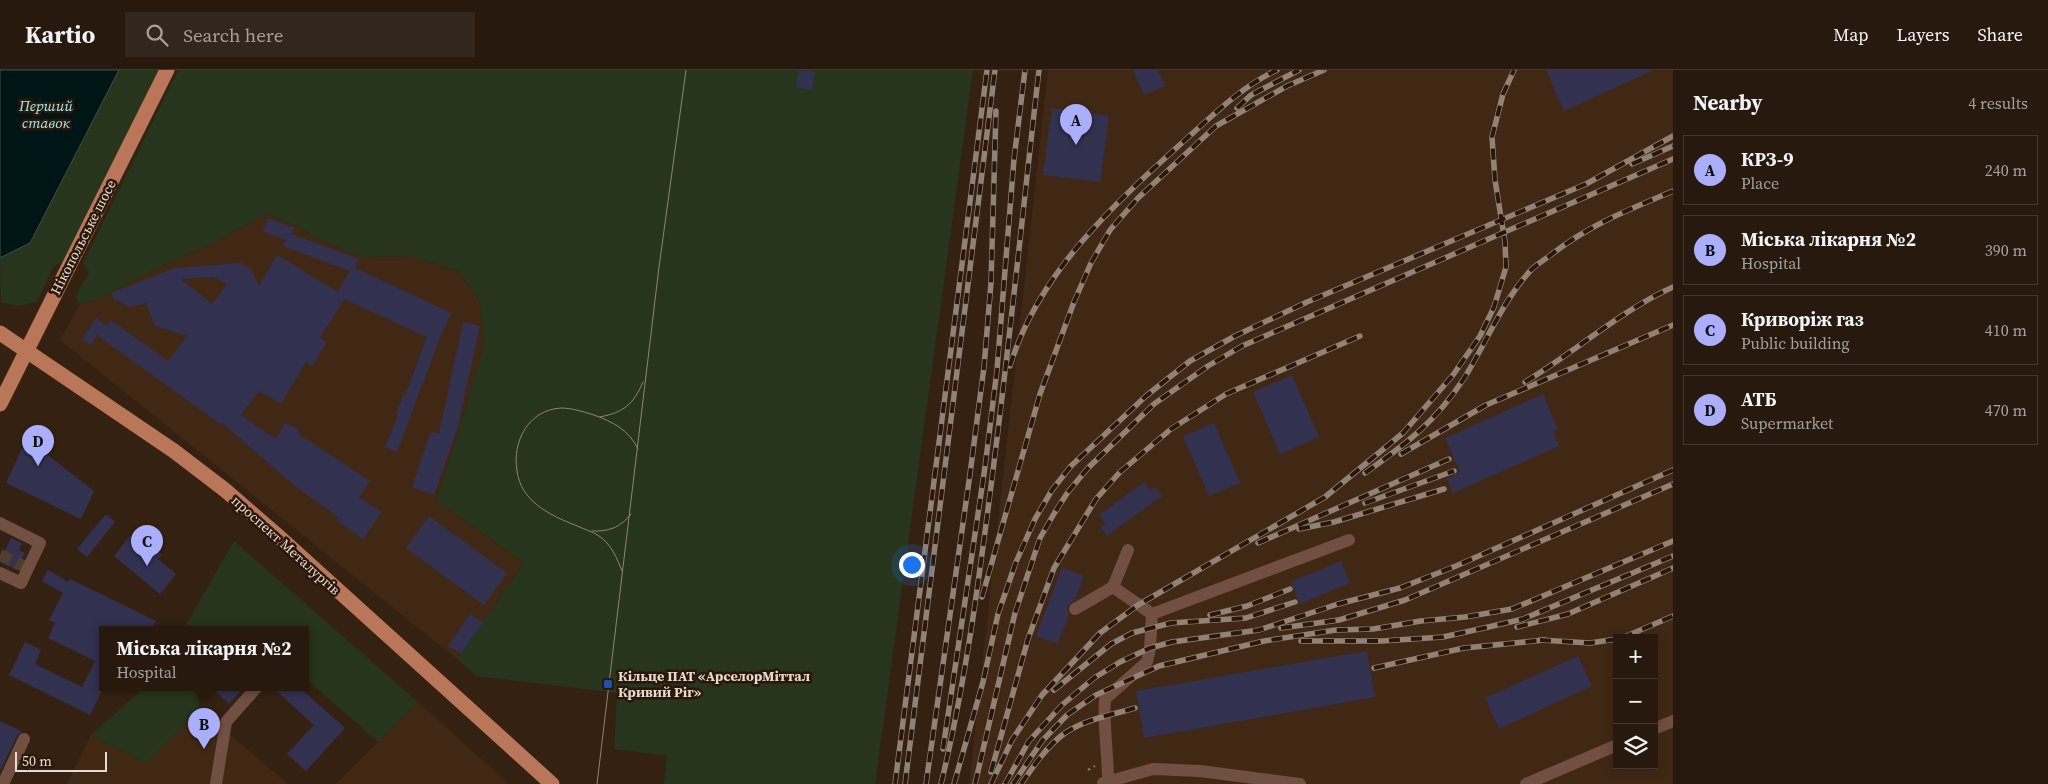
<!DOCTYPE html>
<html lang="en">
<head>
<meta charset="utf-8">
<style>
	body { margin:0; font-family:"Source Serif 4",serif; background:#33261c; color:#f1f3f6 }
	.controls { position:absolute; right:15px; bottom:15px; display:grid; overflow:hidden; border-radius:0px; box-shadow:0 2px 12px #0003 }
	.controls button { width:45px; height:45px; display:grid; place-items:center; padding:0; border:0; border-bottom:1px solid #43382e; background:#27190e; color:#f1f3f6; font:25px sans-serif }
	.scale { position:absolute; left:15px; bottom:12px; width:92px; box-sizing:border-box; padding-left:5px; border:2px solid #e7dad1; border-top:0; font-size:14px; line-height:18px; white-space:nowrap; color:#e7dad1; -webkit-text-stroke:4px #2a1709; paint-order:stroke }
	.you { position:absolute; left:911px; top:494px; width:18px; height:18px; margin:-12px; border:4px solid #fff; border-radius:50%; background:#1a73e8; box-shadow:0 0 0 8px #1a73e833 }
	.badge { display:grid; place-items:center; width:32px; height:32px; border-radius:50%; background:#abaffb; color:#111; font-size:16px; font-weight:700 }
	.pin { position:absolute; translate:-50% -41px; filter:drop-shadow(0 1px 2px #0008) }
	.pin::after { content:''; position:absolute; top:26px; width:18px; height:15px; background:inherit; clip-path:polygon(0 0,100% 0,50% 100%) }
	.popup { position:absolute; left:99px; top:556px; width:210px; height:65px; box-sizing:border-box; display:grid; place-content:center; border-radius:0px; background:#27190e; filter:drop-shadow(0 1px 4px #0005); font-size:16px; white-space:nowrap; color:#a4a09e }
	.popup b { font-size:19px; color:#f1f3f6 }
	.popup::after { content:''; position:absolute; left:50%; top:100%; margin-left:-10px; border:10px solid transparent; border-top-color:#27190e }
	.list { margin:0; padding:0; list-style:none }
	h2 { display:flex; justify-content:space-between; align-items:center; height:65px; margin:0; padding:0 20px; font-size:21px }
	h2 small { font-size:16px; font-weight:400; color:#a4a09e }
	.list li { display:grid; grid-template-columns:32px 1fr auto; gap:15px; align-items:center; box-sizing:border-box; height:70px; margin:0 10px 10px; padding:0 10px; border:1px solid #43382e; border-radius:0px }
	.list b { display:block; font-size:19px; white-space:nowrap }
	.list p { margin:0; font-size:16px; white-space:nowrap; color:#a4a09e }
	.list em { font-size:16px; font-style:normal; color:#a4a09e }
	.icon { flex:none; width:28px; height:28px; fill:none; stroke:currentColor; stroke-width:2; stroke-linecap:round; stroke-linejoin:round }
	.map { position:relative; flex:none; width:1673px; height:714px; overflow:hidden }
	header { display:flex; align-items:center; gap:30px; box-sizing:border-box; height:70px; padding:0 25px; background:#27190e; border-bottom:1px solid #43382e }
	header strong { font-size:24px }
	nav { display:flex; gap:28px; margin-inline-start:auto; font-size:18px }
	.search { width:350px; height:45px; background:#33261c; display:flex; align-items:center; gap:12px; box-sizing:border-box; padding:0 18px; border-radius:0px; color:#a4a09e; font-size:19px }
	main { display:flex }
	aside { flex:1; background:#27190e }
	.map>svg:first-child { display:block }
	.built { fill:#412815; fill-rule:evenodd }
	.green { fill:#26351c }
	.water { fill:#001516; stroke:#45504e }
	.building { fill:#323150; fill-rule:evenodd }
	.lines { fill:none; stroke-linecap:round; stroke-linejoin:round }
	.minor-tunnel { stroke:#4f3d2f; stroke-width:12; stroke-dasharray:12 6; stroke-linecap:butt }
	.path { stroke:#847468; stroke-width:2.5; stroke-dasharray:2.5 4; stroke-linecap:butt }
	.minor { stroke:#714f41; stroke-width:12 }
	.major { stroke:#ba7658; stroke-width:15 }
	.tram { stroke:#928276; stroke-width:1 }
	.rail-casing { stroke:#928276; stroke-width:5.5 }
	.rail { stroke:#2a1709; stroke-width:4; stroke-dasharray:11; stroke-linecap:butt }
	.transit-dot { fill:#1a4fb4; stroke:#2a1709; stroke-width:2 }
	.labels { text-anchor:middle; stroke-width:5; stroke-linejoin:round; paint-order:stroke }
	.street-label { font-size:14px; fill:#e7dad1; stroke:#2a1709 }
	.poi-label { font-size:14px; font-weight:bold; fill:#e7dad1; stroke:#2a1709; text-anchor:start }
	.water-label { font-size:15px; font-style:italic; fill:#99eff2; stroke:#2a1709 }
</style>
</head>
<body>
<header>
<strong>Kartio</strong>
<div class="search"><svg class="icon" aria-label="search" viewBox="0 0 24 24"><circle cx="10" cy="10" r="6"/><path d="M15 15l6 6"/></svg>Search here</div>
<nav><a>Map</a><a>Layers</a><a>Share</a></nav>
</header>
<main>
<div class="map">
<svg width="1673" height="714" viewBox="0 0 1673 714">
	<rect width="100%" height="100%" fill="#342112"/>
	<g class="built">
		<path d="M 1048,0 L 1673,0 L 1673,714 L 969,714 ZM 1617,568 L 1654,568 L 1654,695 L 1617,695 Z"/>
		<path d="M 266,144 L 301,158 L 312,166 L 361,187 L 408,186 L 457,200 L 479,229 L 485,271 L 458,363 L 436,430 L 524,493 L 457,589 L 60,270 L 80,234 L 100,228 L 147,203 L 215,172 Z"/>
		<path d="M 418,632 L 509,714 L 336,714 Z"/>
		<path d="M 200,639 L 288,714 L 67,714 L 91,665 L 146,693 Z"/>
	</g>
	<g class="green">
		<path d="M 119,0 L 158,0 L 64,191 L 53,197 L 37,232 L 18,236 L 1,232 L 0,188 L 31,173 Z"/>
		<path d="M 178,0 L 973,0 L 875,714 L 664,714 L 667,686 L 614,679 L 617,623 L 477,606 L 457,589 L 524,493 L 436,430 L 458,363 L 485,271 L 479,229 L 457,200 L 408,186 L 361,187 L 312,166 L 301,158 L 266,144 L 215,172 L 147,203 L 100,228 L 80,234 L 75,228 L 89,202 L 83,193 Z"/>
		<path d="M 234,471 L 418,632 L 378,672 L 305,608 L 305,560 L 251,560 L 247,557 L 243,560 L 183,560 Z"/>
		<path d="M 144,618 L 195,618 L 200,639 L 146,693 L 91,665 Z"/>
	</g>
	<path class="water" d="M 0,0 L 119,0 L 30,173 L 0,188 Z"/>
	<g class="building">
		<path d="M 799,0 L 815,1 L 812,20 L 796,17 Z"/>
		<path d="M 1133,0 L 1158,0 L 1165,16 L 1144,25 Z"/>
		<path d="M 1546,0 L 1654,0 L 1564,41 Z"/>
		<path d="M 1052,38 L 1109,46 L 1100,112 L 1043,105 Z"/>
		<path d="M 268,148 L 294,158 L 291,164 L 359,189 L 355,198 L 451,243 L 438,273 L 397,382 L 385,377 L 398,345 L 396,344 L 403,325 L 405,325 L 427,267 L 344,229 L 320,268 L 327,272 L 312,296 L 306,292 L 281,334 L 259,321 L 241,345 L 276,369 L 285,353 L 299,360 L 297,363 L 370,411 L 359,427 L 382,442 L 363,469 L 336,450 L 338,447 L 295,416 L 221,352 L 220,354 L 97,265 L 91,275 L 82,269 L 96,248 L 107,256 L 111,250 L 168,291 L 187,266 L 155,256 L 146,233 L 130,237 L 114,229 L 111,223 L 175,198 L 241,193 L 251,199 L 259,216 L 277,185 L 338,222 L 350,201 L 282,176 L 286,170 L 263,161 ZM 213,207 L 227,214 L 212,234 L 181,209 Z"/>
		<path d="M 463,252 L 480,256 L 457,359 L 434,425 L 412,417 L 431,361 L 439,364 Z"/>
		<path d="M 1292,305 L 1319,367 L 1280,384 L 1253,322 Z"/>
		<path d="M 1543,324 L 1558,359 L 1553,361 L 1559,376 L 1453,423 L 1447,409 L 1460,402 L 1445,368 Z"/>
		<path d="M 1214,353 L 1240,413 L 1209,426 L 1183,366 Z"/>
		<path d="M 25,372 L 40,379 L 94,421 L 81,449 L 6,413 Z"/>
		<path d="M 1144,412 L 1150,420 L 1155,417 L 1162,426 L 1107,466 L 1101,457 L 1106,454 L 1099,445 Z"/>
		<path d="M 106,444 L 115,452 L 87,487 L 77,479 Z"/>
		<path d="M 429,446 L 507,503 L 484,535 L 406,478 Z"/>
		<path d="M 130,466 L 147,479 L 150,475 L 162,485 L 158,489 L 176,504 L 160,524 L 114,486 Z"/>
		<path d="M 11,468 L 22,473 L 19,480 L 25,483 L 17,500 L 0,492 Z"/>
		<path d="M 1341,491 L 1350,513 L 1300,534 L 1291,512 Z"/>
		<path d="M 1062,497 L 1084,506 L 1075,530 L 1068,535 L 1067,540 L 1069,544 L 1058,574 L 1036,566 Z"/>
		<path d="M 48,500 L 68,512 L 70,509 L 156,551 L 151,560 L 103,560 L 103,619 L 90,645 L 9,605 L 25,572 L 41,580 L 35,594 L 82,617 L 95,591 L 48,568 L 55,553 L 49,550 L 63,523 L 42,511 Z"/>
		<path d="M 470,544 L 483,552 L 461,584 L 448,576 Z"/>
		<path d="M 1367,581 L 1375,627 L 1144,668 L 1136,621 Z"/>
		<path d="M 1578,586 L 1592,616 L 1499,659 L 1485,628 Z"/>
		<path d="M 212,618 L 243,618 L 229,634 Z"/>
		<path d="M 273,618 L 300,618 L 345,658 L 306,701 L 287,684 L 314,655 Z"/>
		<path d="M 0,651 L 22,661 L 17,666 L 0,701 Z"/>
	</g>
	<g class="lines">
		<path class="minor-tunnel" d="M 0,485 L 28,498"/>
		<path class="path" d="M 1088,700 L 1095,696"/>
		<g class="minor">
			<path d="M 0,453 L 40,473 L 21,513 L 0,503"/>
			<path d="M 1113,517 L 1128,480"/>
			<path d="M 1075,539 L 1113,517 L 1152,544"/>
			<path d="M 1654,659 L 1673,651"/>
			<path d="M 1108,710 C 1108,683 1103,656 1105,629 L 1147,592 L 1150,578 L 1152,544 L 1349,470"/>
			<path d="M 1103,713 L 1153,699 L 1200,701 L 1300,714"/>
			<path d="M 3,714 L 24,669"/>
			<path d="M 216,714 L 226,652 L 256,618"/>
			<path d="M 1526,714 L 1617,675"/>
		</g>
		<g class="major">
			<path d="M 0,263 L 174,381 L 225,420 L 278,466 L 552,714"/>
			<path d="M 0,334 L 167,0"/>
		</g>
		<g class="tram">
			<path d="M 600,347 C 624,342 633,335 643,312"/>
			<path d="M 592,461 C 609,462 621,457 631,444"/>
			<path d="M 622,501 C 617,488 611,474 599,466 C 592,461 583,459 575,455 C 549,445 521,431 517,401 C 512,372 528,340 561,338 C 572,338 584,342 594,345 C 613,352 629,360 638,379"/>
			<path d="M 597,714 L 659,197 L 686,0"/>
		</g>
		<g class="rail-casing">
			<g id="rail">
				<path d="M 1237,38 L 1251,25 L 1299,0"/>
				<path d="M 1632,94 L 1673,76"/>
				<path d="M 1010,296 C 1038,203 1114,134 1184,71 C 1213,45 1241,17 1277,0"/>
				<path d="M 1525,312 C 1575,282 1620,241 1673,217"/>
				<path d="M 1401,384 L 1486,335 L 1673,255"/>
				<path d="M 1365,403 C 1406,374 1435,352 1463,310 C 1486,274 1502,231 1531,200 C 1537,194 1546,189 1552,184 C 1591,154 1628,140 1673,121"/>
				<path d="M 1365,433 L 1454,401"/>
				<path d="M 1299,459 L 1334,452 L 1444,419"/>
				<path d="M 1258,473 L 1449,389"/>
				<path d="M 982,527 L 1040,324 L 1074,232 L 1091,193 L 1110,160 L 1138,128 L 1216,56 L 1287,16 L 1324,0"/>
				<path d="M 1210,545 L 1247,536 L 1290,519"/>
				<path d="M 1517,557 L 1568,544 L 1673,498"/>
				<path d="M 1281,558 L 1339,550 L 1405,530 L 1673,414"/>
				<path d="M 1622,568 L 1673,546"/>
				<path d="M 1540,570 L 1590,573 L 1617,569"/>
				<path d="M 1301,571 L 1382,571 L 1443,567 L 1484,558 L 1523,549 L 1673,486"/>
				<path d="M 1374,598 L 1464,578 L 1545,570"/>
				<path d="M 1054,620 L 1111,574 L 1132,563 L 1171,553 L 1246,548 L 1295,532"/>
				<path d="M 943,679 L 985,397 L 997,300 L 1014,89 L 1025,0"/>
				<path d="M 991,702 L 1028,569 L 1054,498 L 1096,429 L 1120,402 L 1171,359 L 1226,324 L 1360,266"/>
				<path d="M 895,714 L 987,0"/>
				<path d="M 905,714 L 995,0"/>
				<path d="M 926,714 L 970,404 L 984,297 L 991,213 L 996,41"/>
				<path d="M 941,714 C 965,615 978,517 991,416 C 1009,278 1023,139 1039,0"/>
				<path d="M 954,714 L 983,612 L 998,544 L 1016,492 L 1035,449 L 1052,420 L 1071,396 L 1146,326 L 1190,291 L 1235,266 L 1307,232 L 1586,114 L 1673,66"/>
				<path d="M 975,714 L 1015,543 L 1040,468 L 1055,442 L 1068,422 L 1088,398 L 1154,334 L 1208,296 L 1242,276 L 1673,89"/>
				<path d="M 991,714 L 1012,670 L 1042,625 L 1100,563 L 1138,535 L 1325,427 L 1403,363 L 1453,305 L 1480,266 L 1494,237 L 1506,197 L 1505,172 L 1495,110 L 1492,67 L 1503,24 L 1514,0"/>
				<path d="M 1005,714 L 1029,671 L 1062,635 L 1094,608 L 1120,592 L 1150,578 L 1172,572 L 1259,560 L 1338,534 L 1400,518 L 1456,496 L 1673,400"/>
				<path d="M 1013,714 L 1042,671 L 1067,645 L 1096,625 L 1159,596 L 1264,571 L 1336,560 L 1373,559 L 1421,551 L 1465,547 L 1512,539 L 1673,471"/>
				<path d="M 1021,714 C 1033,697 1045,679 1061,666 C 1081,650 1111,645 1135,638"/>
			</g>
		</g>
		<use href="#rail" class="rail"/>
	</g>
	<rect class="transit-dot" x="603" y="609" width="10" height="10" rx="2.5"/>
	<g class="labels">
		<g class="street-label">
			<text transform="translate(83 167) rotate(-63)" y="5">Нікопольське шосе</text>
			<text transform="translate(286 475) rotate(42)" y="5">проспект Металургів</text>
		</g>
		<g class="poi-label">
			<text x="618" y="611">Кільце ПАТ «АрселорМіттал<tspan x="618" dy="16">Кривий Ріг»</tspan></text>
		</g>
		<g class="water-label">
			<text x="46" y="41">Перший<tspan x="46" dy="17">ставок</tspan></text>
		</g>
	</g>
</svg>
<div class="controls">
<button>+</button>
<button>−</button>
<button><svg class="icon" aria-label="layers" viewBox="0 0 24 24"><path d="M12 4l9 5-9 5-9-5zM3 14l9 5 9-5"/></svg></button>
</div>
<div class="scale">50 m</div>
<div class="you"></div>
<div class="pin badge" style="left:1076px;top:75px">A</div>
<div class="pin badge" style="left:204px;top:679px">B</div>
<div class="popup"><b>Міська лікарня №2</b>Hospital</div>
<div class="pin badge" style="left:147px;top:496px">C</div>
<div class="pin badge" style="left:38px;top:396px">D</div>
</div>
<aside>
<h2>Nearby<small>4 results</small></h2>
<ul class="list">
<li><span class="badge">A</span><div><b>КРЗ-9</b><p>Place</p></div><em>240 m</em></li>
<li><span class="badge">B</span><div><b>Міська лікарня №2</b><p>Hospital</p></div><em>390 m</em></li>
<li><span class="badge">C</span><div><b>Криворіж газ</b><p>Public building</p></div><em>410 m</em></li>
<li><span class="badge">D</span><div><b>АТБ</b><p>Supermarket</p></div><em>470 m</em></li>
</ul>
</aside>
</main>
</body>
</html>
